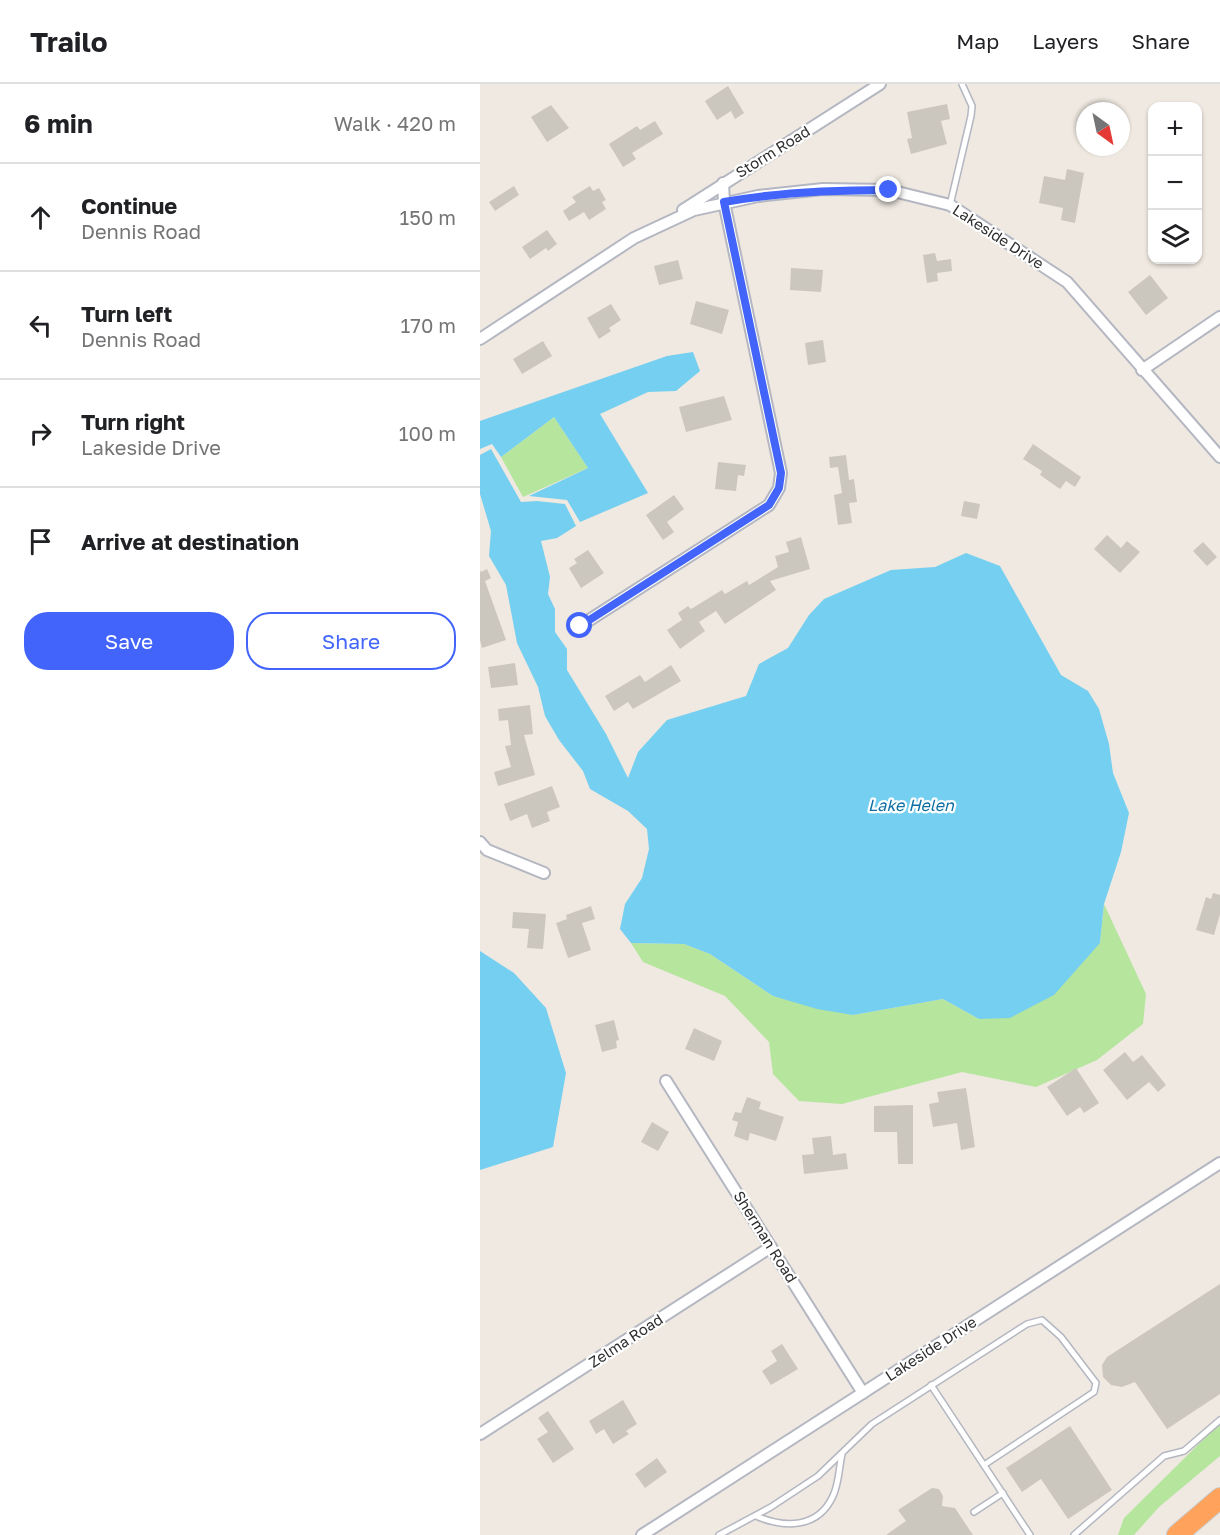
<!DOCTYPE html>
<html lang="en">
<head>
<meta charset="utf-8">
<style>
	body { margin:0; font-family:"Golos Text",sans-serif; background:#f2f2f2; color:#202124 }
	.controls { position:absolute; right:18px; top:18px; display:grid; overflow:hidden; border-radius:12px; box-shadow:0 2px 4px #0004 }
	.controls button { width:54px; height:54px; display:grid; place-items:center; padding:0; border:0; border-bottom:2px solid #e0e0e0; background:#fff; color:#202124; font:30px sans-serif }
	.compass { position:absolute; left:596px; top:18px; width:54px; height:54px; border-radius:50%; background:#fff; box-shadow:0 2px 4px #0004; rotate:147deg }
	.stop { position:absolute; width:18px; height:18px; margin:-14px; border:4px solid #4264fb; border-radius:50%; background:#fff }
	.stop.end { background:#4264fb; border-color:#fff; box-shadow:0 2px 6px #0008 }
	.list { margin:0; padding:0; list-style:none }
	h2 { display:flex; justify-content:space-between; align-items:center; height:78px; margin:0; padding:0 24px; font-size:26px }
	h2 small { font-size:20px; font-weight:400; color:#757577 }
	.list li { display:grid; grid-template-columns:39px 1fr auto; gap:18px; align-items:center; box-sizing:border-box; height:108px; padding:0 24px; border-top:2px solid #e0e0e0 }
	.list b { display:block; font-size:22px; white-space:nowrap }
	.list p { margin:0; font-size:20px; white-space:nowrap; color:#757577 }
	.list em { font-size:20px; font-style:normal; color:#757577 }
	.actions { display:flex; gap:12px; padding:18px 24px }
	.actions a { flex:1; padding:14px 0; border:2px solid #4264fb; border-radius:24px; text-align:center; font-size:21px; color:#4264fb }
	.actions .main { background:#4264fb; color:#fff }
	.icon { flex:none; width:33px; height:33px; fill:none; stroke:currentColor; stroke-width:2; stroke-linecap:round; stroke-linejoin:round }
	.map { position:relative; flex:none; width:740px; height:1451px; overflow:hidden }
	header { display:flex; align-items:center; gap:36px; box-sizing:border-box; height:84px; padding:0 30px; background:#fff; border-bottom:2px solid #e0e0e0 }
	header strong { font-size:28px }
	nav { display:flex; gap:33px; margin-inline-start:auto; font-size:21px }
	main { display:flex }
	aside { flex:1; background:#fff }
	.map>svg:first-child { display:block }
	.green { fill:#b6e59e }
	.water { fill:#75cff0 }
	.building { fill:#cbc7bf }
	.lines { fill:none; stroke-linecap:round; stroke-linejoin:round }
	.lane-casing { stroke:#b4b7c1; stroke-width:8 }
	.street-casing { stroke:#b4b7c1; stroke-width:14 }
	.highway-casing { stroke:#c9c9c9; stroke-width:22 }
	.lane { stroke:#fff; stroke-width:5 }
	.street { stroke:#fff; stroke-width:10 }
	.highway { stroke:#ffa35c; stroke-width:20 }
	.route { stroke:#4264fb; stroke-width:8 }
	.labels { text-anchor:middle; stroke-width:4.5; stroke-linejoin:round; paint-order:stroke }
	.street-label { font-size:15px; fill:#2e2e2e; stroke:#fff }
	.water-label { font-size:16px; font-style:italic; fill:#0d6fa3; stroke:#fff }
</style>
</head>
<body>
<header>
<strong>Trailo</strong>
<nav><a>Map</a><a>Layers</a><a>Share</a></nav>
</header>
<main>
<aside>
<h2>6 min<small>Walk · 420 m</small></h2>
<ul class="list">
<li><svg class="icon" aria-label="ahead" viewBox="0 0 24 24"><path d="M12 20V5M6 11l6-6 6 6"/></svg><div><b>Continue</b><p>Dennis Road</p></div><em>150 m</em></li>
<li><svg class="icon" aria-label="left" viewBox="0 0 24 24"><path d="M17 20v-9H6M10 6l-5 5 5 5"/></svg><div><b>Turn left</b><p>Dennis Road</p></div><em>170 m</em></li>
<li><svg class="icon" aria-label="right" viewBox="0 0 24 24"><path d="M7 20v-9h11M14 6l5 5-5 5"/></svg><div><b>Turn right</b><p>Lakeside Drive</p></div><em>100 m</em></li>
<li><svg class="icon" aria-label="arrive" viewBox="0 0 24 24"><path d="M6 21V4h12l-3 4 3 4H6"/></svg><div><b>Arrive at destination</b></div></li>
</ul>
<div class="actions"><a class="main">Save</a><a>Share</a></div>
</aside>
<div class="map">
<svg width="740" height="1451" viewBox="0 0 740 1451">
	<rect width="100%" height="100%" fill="#efe9e1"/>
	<g class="green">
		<path d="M 74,333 L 108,384 L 43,413 L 21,373 Z"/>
		<path d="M 624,820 L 666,910 L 663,940 L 617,976 L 556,1003 L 482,988 L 362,1020 L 319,1017 L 293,990 L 289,958 L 245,912 L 163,878 L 151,859 L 204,860 L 230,870 L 293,912 L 373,931 L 463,915 L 499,935 L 620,859 Z"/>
		<path d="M 740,1339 L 740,1372 L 679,1423 L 654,1451 L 638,1451 L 644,1434 Z"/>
	</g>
	<g class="water">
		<path d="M 213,268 L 220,287 L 196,307 L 168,308 L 120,330 L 168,409 L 100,438 L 87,416 L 49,412 L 108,384 L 74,333 L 21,373 L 12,360 L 0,365 L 0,337 L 187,272 Z"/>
		<path d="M 11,365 L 41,418 L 57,417 L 85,420 L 96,442 L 77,454 L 61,457 L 70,493 L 68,510 L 75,525 L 75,548 L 87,565 L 87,586 L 126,650 L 148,694 L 158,668 L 187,636 L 266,612 L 279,580 L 308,564 L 329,531 L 344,515 L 411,486 L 455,483 L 486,469 L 520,482 L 581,591 L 608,607 L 619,625 L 629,660 L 633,689 L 649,729 L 641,768 L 624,820 L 620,859 L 574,911 L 530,934 L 499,935 L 463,915 L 373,931 L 337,925 L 293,912 L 230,870 L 204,860 L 151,859 L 140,845 L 145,820 L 162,794 L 169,765 L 167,745 L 148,727 L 110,705 L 103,687 L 79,656 L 65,632 L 58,603 L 37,559 L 26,501 L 9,472 L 11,447 L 0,410 L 0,371 Z"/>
		<path d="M 0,867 L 34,889 L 66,924 L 86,989 L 73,1063 L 0,1086 Z"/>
	</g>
	<g class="building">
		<path d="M 248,2 L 264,29 L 255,35 L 251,27 L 237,36 L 225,17 Z"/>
		<path d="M 467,20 L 470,35 L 461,37 L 467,60 L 431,70 L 427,55 L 432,54 L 427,28 Z"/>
		<path d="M 71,21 L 89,44 L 67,58 L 51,33 Z"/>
		<path d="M 175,37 L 183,50 L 152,69 L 156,75 L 143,83 L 129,60 L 157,42 L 160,46 Z"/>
		<path d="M 587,85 L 604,89 L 595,139 L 581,136 L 583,124 L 559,119 L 564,92 L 585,96 Z"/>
		<path d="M 34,102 L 39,111 L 15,127 L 9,118 Z"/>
		<path d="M 110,102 L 113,107 L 119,104 L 126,116 L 122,118 L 126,125 L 109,136 L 104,128 L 89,137 L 83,127 L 96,118 L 92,113 Z"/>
		<path d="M 67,146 L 77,160 L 68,167 L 66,164 L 50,175 L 42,163 Z"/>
		<path d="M 455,169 L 457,177 L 471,175 L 472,187 L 457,189 L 458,197 L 447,199 L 443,171 Z"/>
		<path d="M 198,176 L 203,195 L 179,201 L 174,182 Z"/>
		<path d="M 311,184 L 343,186 L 341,208 L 310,206 Z"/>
		<path d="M 670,191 L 688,214 L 666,231 L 648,208 Z"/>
		<path d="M 216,217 L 249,226 L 242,250 L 210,240 Z"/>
		<path d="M 131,220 L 141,236 L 129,244 L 131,247 L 119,255 L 107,234 Z"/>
		<path d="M 343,256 L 346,278 L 328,281 L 325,259 Z"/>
		<path d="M 63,257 L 72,272 L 42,290 L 33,275 Z"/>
		<path d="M 244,312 L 252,336 L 206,348 L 199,323 Z"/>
		<path d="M 553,360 L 601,393 L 595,403 L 586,397 L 580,405 L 560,391 L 562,387 L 543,375 Z"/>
		<path d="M 366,371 L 369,396 L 374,395 L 377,418 L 369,419 L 372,439 L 358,441 L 354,411 L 362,409 L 358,383 L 350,384 L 349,373 Z"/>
		<path d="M 238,378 L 266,381 L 264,392 L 258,391 L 256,407 L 235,405 Z"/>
		<path d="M 194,411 L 204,425 L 187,438 L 194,448 L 183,456 L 166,431 Z"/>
		<path d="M 484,417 L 500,420 L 497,435 L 481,432 Z"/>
		<path d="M 627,451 L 641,464 L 647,457 L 660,468 L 640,489 L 614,465 Z"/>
		<path d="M 321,453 L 330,485 L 290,497 L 296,506 L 245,540 L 236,527 L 219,538 L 225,547 L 200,565 L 187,546 L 202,536 L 198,529 L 208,522 L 211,525 L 242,506 L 245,510 L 267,497 L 269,501 L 298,483 L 295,472 L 309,468 L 306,458 Z"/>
		<path d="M 723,458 L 737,473 L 727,482 L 713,467 Z"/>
		<path d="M 108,466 L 124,489 L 101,504 L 89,484 L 97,479 L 94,475 Z"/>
		<path d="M 7,485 L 11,494 L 5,497 L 26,556 L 2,564 L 0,556 L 0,486 L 1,488 Z"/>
		<path d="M 35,579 L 38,601 L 11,604 L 8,583 Z"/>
		<path d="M 191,581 L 201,597 L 153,625 L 148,618 L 134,627 L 125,612 L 160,591 L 165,598 Z"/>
		<path d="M 50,621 L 53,650 L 44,651 L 55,691 L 18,702 L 14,688 L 31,683 L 25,662 L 31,661 L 28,636 L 19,637 L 18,625 Z"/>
		<path d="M 72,702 L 80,723 L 67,728 L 70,737 L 52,744 L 47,730 L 30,737 L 24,720 Z"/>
		<path d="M 733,809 L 740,811 L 740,830 L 734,851 L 716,846 L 726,813 L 731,815 Z"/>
		<path d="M 111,822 L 115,835 L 102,839 L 111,866 L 88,874 L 76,839 L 87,835 L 86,831 Z"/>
		<path d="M 33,828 L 66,830 L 63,865 L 47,864 L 49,845 L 32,844 Z"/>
		<path d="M 134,936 L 139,956 L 136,957 L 137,964 L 122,968 L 115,941 Z"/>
		<path d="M 214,944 L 242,957 L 234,977 L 205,965 Z"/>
		<path d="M 645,968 L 653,978 L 662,971 L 686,1001 L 678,1008 L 669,998 L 647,1016 L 623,986 Z"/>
		<path d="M 596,984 L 619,1019 L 604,1029 L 600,1023 L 587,1032 L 567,1003 Z"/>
		<path d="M 486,1004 L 495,1063 L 481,1066 L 477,1039 L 453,1043 L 449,1020 L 459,1018 L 457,1008 Z"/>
		<path d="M 267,1013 L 281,1018 L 279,1025 L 304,1033 L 296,1057 L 270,1049 L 268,1057 L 254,1052 L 258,1038 L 252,1036 L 255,1028 L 261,1029 Z"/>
		<path d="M 433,1021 L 433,1080 L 418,1080 L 417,1048 L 394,1048 L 394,1022 Z"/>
		<path d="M 172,1038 L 189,1048 L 178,1067 L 161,1058 Z"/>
		<path d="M 351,1052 L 353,1071 L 366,1069 L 368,1085 L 324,1090 L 322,1071 L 334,1070 L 332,1054 Z"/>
		<path d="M 740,1200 L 740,1310 L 687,1345 L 655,1298 L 642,1303 L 631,1301 L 623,1293 L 622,1281 L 627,1273 Z"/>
		<path d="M 302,1260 L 318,1285 L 291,1301 L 282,1287 L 297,1277 L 291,1267 Z"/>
		<path d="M 143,1316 L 157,1340 L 146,1347 L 149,1350 L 133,1360 L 124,1345 L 116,1350 L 109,1337 Z"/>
		<path d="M 68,1327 L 94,1365 L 73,1379 L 57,1355 L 68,1348 L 58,1334 Z"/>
		<path d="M 590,1342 L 632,1406 L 588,1435 L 561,1395 L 542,1408 L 526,1384 Z"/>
		<path d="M 177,1374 L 187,1388 L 165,1404 L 155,1390 Z"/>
		<path d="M 452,1404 L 459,1405 L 463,1412 L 462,1422 L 475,1424 L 493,1451 L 406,1451 L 426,1437 L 418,1426 Z"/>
	</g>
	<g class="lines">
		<g class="lane-casing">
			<g id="lane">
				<path d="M 470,121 L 491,32 L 492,22 L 482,0"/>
				<path d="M 451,1301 L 550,1451"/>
				<path d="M 494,1428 L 523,1409"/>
				<path d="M 276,1432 C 304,1444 338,1445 353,1412 C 359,1399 359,1384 362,1370"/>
				<path d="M 239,1451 L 291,1423 L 338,1392 L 392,1340 L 547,1240 L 562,1236 L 581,1253 L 616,1299 L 614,1308 L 504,1381"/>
				<path d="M 594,1451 L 684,1372 L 704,1367 L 740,1336"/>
			</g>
		</g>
		<g class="street-casing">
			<g id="street">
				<path d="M 203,126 L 400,0"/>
				<path d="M 0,255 L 154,154 L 214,126 L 278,112 L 343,105 L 409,106 L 470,121 L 587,198 L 740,373"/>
				<path d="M 662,286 L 740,233"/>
				<path d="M 100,542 L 289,421 L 299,404 L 301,389 L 244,118 L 243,99"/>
				<path d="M 0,758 L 7,766 L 64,789"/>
				<path d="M 186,997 L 383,1309"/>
				<path d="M 0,1350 L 291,1163"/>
				<path d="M 162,1451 L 740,1079"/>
			</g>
		</g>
		<g class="highway-casing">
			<path id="highway" d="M 697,1451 L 740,1414"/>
		</g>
		<use href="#lane" class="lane"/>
		<use href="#street" class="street"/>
		<use href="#highway" class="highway"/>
	</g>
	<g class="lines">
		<path class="route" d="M 100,542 L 289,421 L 299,404 L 301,389 L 244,118 C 299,108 353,106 409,106"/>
	</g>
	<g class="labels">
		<g class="street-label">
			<text transform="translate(293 68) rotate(-32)" y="5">Storm Road</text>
			<text transform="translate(518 153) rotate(33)" y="5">Lakeside Drive</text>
			<text transform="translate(285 1153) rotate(58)" y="5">Sherman Road</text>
			<text transform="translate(146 1257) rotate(-33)" y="5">Zelma Road</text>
			<text transform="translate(451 1265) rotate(-33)" y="5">Lakeside Drive</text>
		</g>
		<g class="water-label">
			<text x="431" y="727">Lake Helen</text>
		</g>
	</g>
</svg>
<div class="controls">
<button>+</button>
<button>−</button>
<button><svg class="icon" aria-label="layers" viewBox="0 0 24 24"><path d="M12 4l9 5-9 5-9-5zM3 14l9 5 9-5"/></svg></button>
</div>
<svg class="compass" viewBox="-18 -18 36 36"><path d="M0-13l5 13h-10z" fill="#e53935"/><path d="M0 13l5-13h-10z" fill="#757577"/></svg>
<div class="stop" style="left:100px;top:542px"></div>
<div class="stop end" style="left:409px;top:106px"></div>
</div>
</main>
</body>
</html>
